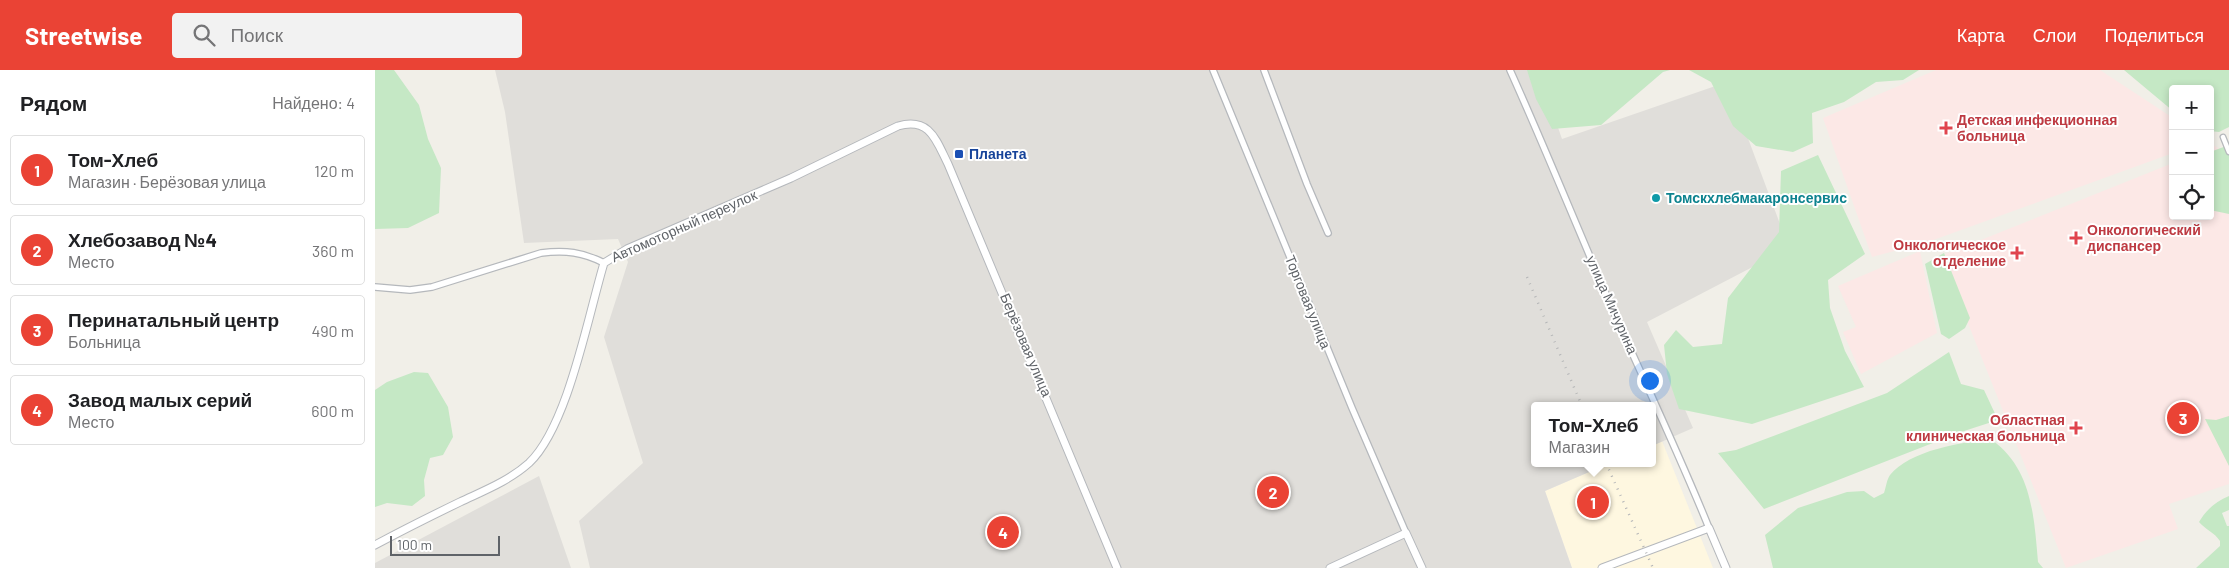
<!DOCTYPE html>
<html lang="ru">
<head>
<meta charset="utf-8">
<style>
	body { margin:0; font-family:Barlow,sans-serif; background:#f2f2f2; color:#202124 }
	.controls { position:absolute; right:15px; top:15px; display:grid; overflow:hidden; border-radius:5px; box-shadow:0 2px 8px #0003 }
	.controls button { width:45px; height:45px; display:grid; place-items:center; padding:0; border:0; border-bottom:1px solid #e0e0e0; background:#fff; color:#202124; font:25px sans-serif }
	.scale { position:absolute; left:15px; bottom:12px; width:110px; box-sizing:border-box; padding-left:5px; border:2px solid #5f6368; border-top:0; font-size:14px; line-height:18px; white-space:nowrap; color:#5f6368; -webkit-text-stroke:4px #fff; paint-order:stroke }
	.you { position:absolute; left:1274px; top:310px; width:18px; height:18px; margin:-12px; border:4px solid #fff; border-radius:50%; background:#1a73e8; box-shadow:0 0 0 8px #1a73e833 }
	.badge { display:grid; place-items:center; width:32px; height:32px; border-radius:50%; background:#ea4335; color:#fff; font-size:16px; font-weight:700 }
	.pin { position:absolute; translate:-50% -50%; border:2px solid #fff; box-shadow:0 1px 5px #0006 }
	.popup { position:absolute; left:1156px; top:332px; width:125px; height:65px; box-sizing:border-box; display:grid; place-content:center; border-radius:5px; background:#fff; filter:drop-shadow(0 1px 4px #0005); font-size:16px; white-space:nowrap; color:#757577 }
	.popup b { font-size:19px; color:#202124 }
	.popup::after { content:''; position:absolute; left:50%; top:100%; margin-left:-10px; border:10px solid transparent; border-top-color:#fff }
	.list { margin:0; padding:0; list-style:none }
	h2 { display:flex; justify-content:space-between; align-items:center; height:65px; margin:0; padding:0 20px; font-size:21px }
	h2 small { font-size:16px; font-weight:400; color:#757577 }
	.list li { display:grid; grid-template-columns:32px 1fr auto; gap:15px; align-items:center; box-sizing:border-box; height:70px; margin:0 10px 10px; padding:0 10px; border:1px solid #e0e0e0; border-radius:5px }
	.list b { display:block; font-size:19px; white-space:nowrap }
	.list p { margin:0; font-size:16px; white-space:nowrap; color:#757577 }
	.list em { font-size:16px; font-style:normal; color:#757577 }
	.icon { flex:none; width:28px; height:28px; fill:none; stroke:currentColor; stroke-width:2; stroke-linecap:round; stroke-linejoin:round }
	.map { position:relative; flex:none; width:1854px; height:498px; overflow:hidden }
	header { display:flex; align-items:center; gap:30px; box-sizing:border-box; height:70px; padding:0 25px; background:#ea4335; color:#fff }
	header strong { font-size:24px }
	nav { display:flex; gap:28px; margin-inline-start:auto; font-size:18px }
	.search { width:350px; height:45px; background:#f2f2f2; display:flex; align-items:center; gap:12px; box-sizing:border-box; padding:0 18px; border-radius:5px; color:#757577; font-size:19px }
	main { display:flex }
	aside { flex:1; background:#fff }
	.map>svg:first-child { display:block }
	.commercial { fill:#fef7e0 }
	.industrial { fill:#e0deda }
	.medical { fill:#fce8e6 }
	.green { fill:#c5e8c5 }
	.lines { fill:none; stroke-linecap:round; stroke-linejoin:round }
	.pedestrian-casing { stroke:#b5b8bc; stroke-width:7 }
	.minor-casing { stroke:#b5b8bc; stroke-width:8 }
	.tertiary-casing { stroke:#b5b8bc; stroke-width:9 }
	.pedestrian { stroke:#fff; stroke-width:4.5 }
	.minor { stroke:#fff; stroke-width:5.5 }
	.tertiary { stroke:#fff; stroke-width:7 }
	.rail { stroke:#b6b7b8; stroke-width:2.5; stroke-dasharray:1 6; stroke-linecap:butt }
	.health-dot { fill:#e0444e; stroke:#fff; stroke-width:2 }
	.transit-dot { fill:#1a4fb4; stroke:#fff; stroke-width:2 }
	.culture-dot { fill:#0f9aa8; stroke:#fff; stroke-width:2 }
	.labels { text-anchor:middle; stroke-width:4; stroke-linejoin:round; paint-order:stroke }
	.health-label { font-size:14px; font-weight:bold; fill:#be3a42; stroke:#fff; text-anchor:start }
	.transit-label { font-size:14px; font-weight:bold; fill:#164399; stroke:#fff; text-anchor:start }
	.culture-label { font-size:14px; font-weight:bold; fill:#0d838f; stroke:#fff; text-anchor:start }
	.street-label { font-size:14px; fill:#5f6368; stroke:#fff }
</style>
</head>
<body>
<header>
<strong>Streetwise</strong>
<div class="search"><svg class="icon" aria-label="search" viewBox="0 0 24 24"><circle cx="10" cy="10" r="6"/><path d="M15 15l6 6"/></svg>Поиск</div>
<nav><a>Карта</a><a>Слои</a><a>Поделиться</a></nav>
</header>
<main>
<aside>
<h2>Рядом<small>Найдено: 4</small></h2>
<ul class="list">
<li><span class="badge">1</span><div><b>Том-Хлеб</b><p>Магазин · Берёзовая улица</p></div><em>120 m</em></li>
<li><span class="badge">2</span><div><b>Хлебозавод №4</b><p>Место</p></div><em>360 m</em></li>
<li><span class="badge">3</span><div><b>Перинатальный центр</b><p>Больница</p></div><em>490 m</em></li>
<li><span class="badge">4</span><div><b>Завод малых серий</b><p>Место</p></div><em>600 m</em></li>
</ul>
</aside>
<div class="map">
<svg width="1854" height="498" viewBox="0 0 1854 498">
	<rect width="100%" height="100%" fill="#f1efe8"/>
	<path class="commercial" d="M 1287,371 L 1338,498 L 1197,498 L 1170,421 L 1235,393 L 1277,393 L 1277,376 Z"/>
	<g class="industrial">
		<path d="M 120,0 L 1163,0 L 1187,69 L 1352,12 L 1414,178 L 1272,252 L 1318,358 L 1277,376 L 1277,336 L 1159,336 L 1159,393 L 1235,393 L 1170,421 L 1197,498 L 215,498 L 204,451 L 268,393 L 229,267 L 253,192 L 243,169 L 149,173 L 130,42 Z"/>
		<path d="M 164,406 L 196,498 L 0,498 L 0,493 Z"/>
	</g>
	<g class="medical">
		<path d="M 1561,0 L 1725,0 L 1798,48 L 1798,83 L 1553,172 L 1497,187 L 1448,48 Z"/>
		<path d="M 1840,76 L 1850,83 L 1854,81 L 1854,414 L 1794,434 L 1803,459 L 1691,498 L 1566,186 L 1798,93 L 1798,146 L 1835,146 L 1835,78 Z"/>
		<path d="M 1545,181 L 1562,263 L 1486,304 L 1468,262 L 1481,257 L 1463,216 Z"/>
	</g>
	<g class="green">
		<path d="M 0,0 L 19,0 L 44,35 L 53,69 L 66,98 L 64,143 L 33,158 L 0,159 Z"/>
		<path d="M 1152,0 L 1295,0 L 1288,2 L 1226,55 L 1177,59 L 1161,29 Z"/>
		<path d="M 1314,0 L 1544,0 L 1528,10 L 1501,12 L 1469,32 L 1437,43 L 1438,73 L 1418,82 L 1381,76 L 1358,56 L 1336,12 Z"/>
		<path d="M 1749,0 L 1854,0 L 1854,57 L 1844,62 L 1835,61 L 1835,19 L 1798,19 L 1798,41 Z"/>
		<path d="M 1854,75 L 1854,144 L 1835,140 L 1835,82 Z"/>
		<path d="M 1443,85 L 1490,184 L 1453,210 L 1455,238 L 1470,281 L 1489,317 L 1377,354 L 1304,339 L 1292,304 L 1289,275 L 1301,260 L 1318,277 L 1347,274 L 1353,228 L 1404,162 L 1406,101 Z"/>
		<path d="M 1569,183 L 1595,248 L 1590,258 L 1574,269 L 1566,264 L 1550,194 Z"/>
		<path d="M 1574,282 L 1586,314 L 1609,320 L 1623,350 L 1586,362 L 1389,439 L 1343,383 L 1361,380 L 1512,323 Z"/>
		<path d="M 39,302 L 53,303 L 73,337 L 78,367 L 68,385 L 55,388 L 49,410 L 50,426 L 37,436 L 12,433 L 0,437 L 0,320 L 12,312 Z"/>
		<path d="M 1854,346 L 1854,396 L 1830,349 L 1841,350 Z"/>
		<path d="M 1617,370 C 1657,399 1659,446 1663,492 L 1668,498 L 1398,498 L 1390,465 L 1423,438 L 1472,422 L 1489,421 L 1499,428 L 1509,423 C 1511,417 1512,409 1515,405 C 1534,381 1588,371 1617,370 Z"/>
		<path d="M 1854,426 L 1854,440 L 1847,443 L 1852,456 L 1854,456 L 1854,498 L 1821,498 L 1845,476 L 1845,471 C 1839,462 1831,460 1824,452 C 1831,440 1841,431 1854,426 Z"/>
	</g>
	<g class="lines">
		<g class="pedestrian-casing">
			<path id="pedestrian" d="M 1848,67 L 1854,82"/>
		</g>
		<g class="minor-casing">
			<g id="minor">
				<path d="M 838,0 L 977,338 L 1031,463"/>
				<path d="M 889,0 L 932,114 L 953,163"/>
				<path d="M 1135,0 C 1172,82 1205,165 1241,247 C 1272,317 1305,386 1334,458"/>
				<path d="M 0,217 L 35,220 L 57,217 L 166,183 C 190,180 208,182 229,193"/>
			</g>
		</g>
		<g class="tertiary-casing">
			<g id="tertiary">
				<path d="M 0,475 C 28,460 56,446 85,432 C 108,421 134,411 154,393 C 193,356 213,246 229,193 L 252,179 L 416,108 L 523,56 C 555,47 561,70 573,94 L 742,498"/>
				<path d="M 955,498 L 1031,463 L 1047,498"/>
				<path d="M 1227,498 L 1334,458 L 1351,498"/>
			</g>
		</g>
		<use href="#pedestrian" class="pedestrian"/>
		<use href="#minor" class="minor"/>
		<use href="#tertiary" class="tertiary"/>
		<g class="rail">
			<path d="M 1152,207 L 1207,336"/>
			<path d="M 1231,393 L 1278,498"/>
		</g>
	</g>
	<g class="health-dot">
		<path d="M1568.5 50.5h5v5h5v5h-5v5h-5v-5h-5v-5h5z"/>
		<path d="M1698.5 160.5h5v5h5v5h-5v5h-5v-5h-5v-5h5z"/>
		<path d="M1639.5 175.5h5v5h5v5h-5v5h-5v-5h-5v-5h5z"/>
		<path d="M1698.5 350.5h5v5h5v5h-5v5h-5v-5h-5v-5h5z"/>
	</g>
	<rect class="transit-dot" x="579" y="79" width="10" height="10" rx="2.5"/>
	<circle class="culture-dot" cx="1281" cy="128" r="5"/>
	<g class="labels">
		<g class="health-label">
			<text x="1582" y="55">Детская инфекционная<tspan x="1582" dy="16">больница</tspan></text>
			<text x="1712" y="165">Онкологический<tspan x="1712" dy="16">диспансер</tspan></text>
			<text x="1631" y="180" text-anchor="end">Онкологическое<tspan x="1631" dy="16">отделение</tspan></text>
			<text x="1690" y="355" text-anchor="end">Областная<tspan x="1690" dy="16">клиническая больница</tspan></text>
		</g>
		<g class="transit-label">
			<text x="594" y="89">Планета</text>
		</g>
		<g class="culture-label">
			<text x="1291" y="133">Томскхлебмакаронсервис</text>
		</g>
		<g class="street-label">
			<text transform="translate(309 156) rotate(-24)" y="5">Автомоторный переулок</text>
			<text transform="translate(933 232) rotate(68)" y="5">Торговая улица</text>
			<text transform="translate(1237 235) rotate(66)" y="5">улица Мичурина</text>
			<text transform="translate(651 275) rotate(67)" y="5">Берёзовая улица</text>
		</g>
	</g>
</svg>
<div class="controls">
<button>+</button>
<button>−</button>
<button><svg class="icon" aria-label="locate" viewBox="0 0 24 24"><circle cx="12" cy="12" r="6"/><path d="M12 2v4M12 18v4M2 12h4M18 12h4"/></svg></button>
</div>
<div class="scale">100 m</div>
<div class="you"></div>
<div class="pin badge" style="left:1218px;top:432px">1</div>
<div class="popup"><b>Том-Хлеб</b>Магазин</div>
<div class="pin badge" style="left:898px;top:422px">2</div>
<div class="pin badge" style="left:1808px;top:348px">3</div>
<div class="pin badge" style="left:628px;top:462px">4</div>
</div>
</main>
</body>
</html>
